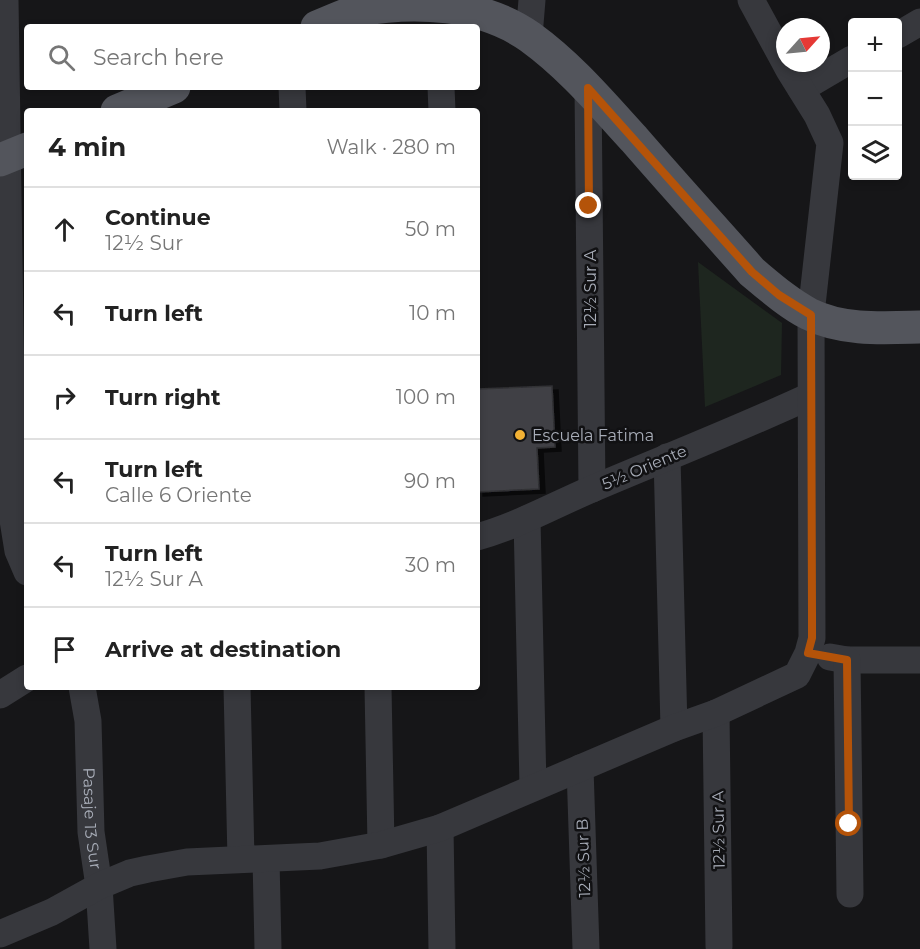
<!DOCTYPE html>
<html lang="en">
<head>
<meta charset="utf-8">
<style>
	body { margin:0; font-family:Montserrat,sans-serif; background:#f2f2f2; color:#222 }
	.controls { position:absolute; right:18px; top:18px; display:grid; overflow:hidden; border-radius:6px; box-shadow:0 3px 9px #0003 }
	.controls button { width:54px; height:54px; display:grid; place-items:center; padding:0; border:0; border-bottom:2px solid #e0e0e0; background:#fff; color:#222; font:30px sans-serif }
	.compass { position:absolute; left:776px; top:18px; width:54px; height:54px; border-radius:50%; background:#fff; box-shadow:0 3px 9px #0003; rotate:63deg }
	.stop { position:absolute; width:18px; height:18px; margin:-14px; border:4px solid #b45309; border-radius:50%; background:#fff }
	.stop.end { background:#b45309; border-color:#fff; box-shadow:0 2px 6px #0008 }
	.list { margin:0; padding:0; list-style:none }
	h2 { display:flex; justify-content:space-between; align-items:center; height:78px; margin:0; padding:0 24px; font-size:26px }
	h2 small { font-size:20px; font-weight:400; color:#767676 }
	.list li { display:grid; grid-template-columns:39px 1fr auto; gap:18px; align-items:center; box-sizing:border-box; height:84px; padding:0 24px; border-top:2px solid #e0e0e0 }
	.list b { display:block; font-size:22px; white-space:nowrap }
	.list p { margin:0; font-size:20px; white-space:nowrap; color:#767676 }
	.list em { font-size:20px; font-style:normal; color:#767676 }
	.icon { flex:none; width:33px; height:33px; fill:none; stroke:currentColor; stroke-width:2; stroke-linecap:round; stroke-linejoin:round }
	.map { position:relative; flex:none; width:920px; height:949px; overflow:hidden }
	.search { position:absolute; background:#fff; box-shadow:0 3px 9px #0003; left:24px; top:24px; width:456px; height:66px; display:flex; align-items:center; gap:15px; box-sizing:border-box; padding:0 21px; border-radius:6px; color:#767676; font-size:22px }
	.panel { position:absolute; background:#fff; box-shadow:0 3px 9px #0003; left:24px; top:108px; width:456px; height:582px; border-radius:6px }
	.map>svg:first-child { display:block }
	.green { fill:#1e261f }
	.building { fill:#404145; stroke:#303034; stroke-width:1.5; filter:url(#shadow) }
	.lines { fill:none; stroke-linecap:round; stroke-linejoin:round }
	.minor { stroke:#37383d; stroke-width:27 }
	.major { stroke:#53555c; stroke-width:33 }
	.route { stroke:#b45309; stroke-width:8 }
	.poi-dot { fill:#f2b134; stroke:#111113; stroke-width:2 }
	.labels { text-anchor:middle; stroke-width:5; stroke-linejoin:round; paint-order:stroke }
	.street-label { font-size:16px; fill:#a8adb8; stroke:#111113 }
	.poi-label { font-size:16px; fill:#a8adb8; stroke:#111113; text-anchor:start }
</style>
</head>
<body>
<div class="map">
<svg width="920" height="949" viewBox="0 0 920 949">
	<defs>
		<filter id="shadow"><feDropShadow dx="6" dy="4" stdDeviation="0" flood-color="#0009"/></filter>
	</defs>
	<rect width="100%" height="100%" fill="#161618"/>
	<path class="green" d="M 698,262 L 782,323 L 781,375 L 705,407 Z"/>
	<path class="building" d="M 552,386 L 555,447 L 537,448 L 539,489 L 477,492 L 477,389 Z"/>
	<g class="lines">
		<g class="minor">
			<path d="M 5,0 L 13,520 L 18,551 L 27,572"/>
			<path d="M 898,35 L 920,22"/>
			<path d="M 529,36 L 532,0"/>
			<path d="M 292,87 L 293,111"/>
			<path d="M 441,87 L 442,111"/>
			<path d="M 588,88 L 592,489"/>
			<path d="M 801,89 L 852,59"/>
			<path d="M 667,457 L 674,728"/>
			<path d="M 527,519 L 533,787"/>
			<path d="M 477,537 C 520,525 558,503 599,486 C 670,456 741,428 810,396"/>
			<path d="M 830,657 L 847,660 L 920,660"/>
			<path d="M 847,660 L 850,894"/>
			<path id="s1" d="M 82,687 L 88,721 L 91,832 L 99,886 L 103,949"/>
			<path d="M 237,687 L 241,859"/>
			<path d="M 378,687 L 381,845"/>
			<path d="M 0,695 L 27,678"/>
			<path d="M 716,713 L 719,946"/>
			<path d="M 580,768 L 586,949"/>
			<path d="M 440,828 L 442,949"/>
			<path d="M 266,859 L 268,949"/>
			<path d="M 0,934 L 52,912 L 99,886 L 130,873 L 148,869 L 187,862 L 320,856 L 381,845 L 440,828 L 674,728 L 716,713 L 797,675 L 808,653 L 812,638 L 811,314 L 830,143 L 817,115 L 789,70 L 751,0"/>
		</g>
		<g class="major">
			<path d="M 317,27 C 331,21 345,15 359,10 C 415,0 482,3 530,37 C 570,66 601,103 634,139 C 673,184 713,228 752,272 C 770,287 788,303 809,314 C 843,331 884,328 920,327"/>
			<path d="M 117,111 L 174,87"/>
			<path d="M 0,160 L 27,149"/>
		</g>
	</g>
	<g class="lines">
		<path class="route" d="M 589,206 L 588,88 L 752,272 L 779,295 L 811,315 L 812,612 L 812,638 L 808,653 L 847,660 L 849,824"/>
	</g>
	<circle class="poi-dot" cx="520" cy="435" r="6"/>
	<g class="labels">
		<g class="street-label">
			<text transform="translate(590 289) rotate(-90)" y="6">12½ Sur A</text>
			<text transform="translate(644 467) rotate(-23)" y="6">5½ Oriente</text>
			<text dy="6" stroke="none"><textPath href="#s1" startOffset="132">Pasaje 13 Sur</textPath></text>
			<text transform="translate(718 830) rotate(-91)" y="6">12½ Sur A</text>
			<text transform="translate(583 858) rotate(-92)" y="6">12½ Sur B</text>
		</g>
		<g class="poi-label">
			<text x="532" y="441">Escuela Fatima</text>
		</g>
	</g>
</svg>
<div class="controls">
<button>+</button>
<button>−</button>
<button><svg class="icon" aria-label="layers" viewBox="0 0 24 24"><path d="M12 4l9 5-9 5-9-5zM3 14l9 5 9-5"/></svg></button>
</div>
<svg class="compass" viewBox="-18 -18 36 36"><path d="M0-13l5 13h-10z" fill="#e53935"/><path d="M0 13l5-13h-10z" fill="#767676"/></svg>
<div class="stop" style="left:849px;top:824px"></div>
<div class="stop end" style="left:589px;top:206px"></div>
<div class="search"><svg class="icon" aria-label="search" viewBox="0 0 24 24"><circle cx="10" cy="10" r="6"/><path d="M15 15l6 6"/></svg>Search here</div>
<section class="panel">
<h2>4 min<small>Walk · 280 m</small></h2>
<ul class="list">
<li><svg class="icon" aria-label="ahead" viewBox="0 0 24 24"><path d="M12 20V5M6 11l6-6 6 6"/></svg><div><b>Continue</b><p>12½ Sur</p></div><em>50 m</em></li>
<li><svg class="icon" aria-label="left" viewBox="0 0 24 24"><path d="M17 20v-9H6M10 6l-5 5 5 5"/></svg><div><b>Turn left</b></div><em>10 m</em></li>
<li><svg class="icon" aria-label="right" viewBox="0 0 24 24"><path d="M7 20v-9h11M14 6l5 5-5 5"/></svg><div><b>Turn right</b></div><em>100 m</em></li>
<li><svg class="icon" aria-label="left" viewBox="0 0 24 24"><path d="M17 20v-9H6M10 6l-5 5 5 5"/></svg><div><b>Turn left</b><p>Calle 6 Oriente</p></div><em>90 m</em></li>
<li><svg class="icon" aria-label="left" viewBox="0 0 24 24"><path d="M17 20v-9H6M10 6l-5 5 5 5"/></svg><div><b>Turn left</b><p>12½ Sur A</p></div><em>30 m</em></li>
<li><svg class="icon" aria-label="arrive" viewBox="0 0 24 24"><path d="M6 21V4h12l-3 4 3 4H6"/></svg><div><b>Arrive at destination</b></div></li>
</ul>
</section>
</div>
</body>
</html>
